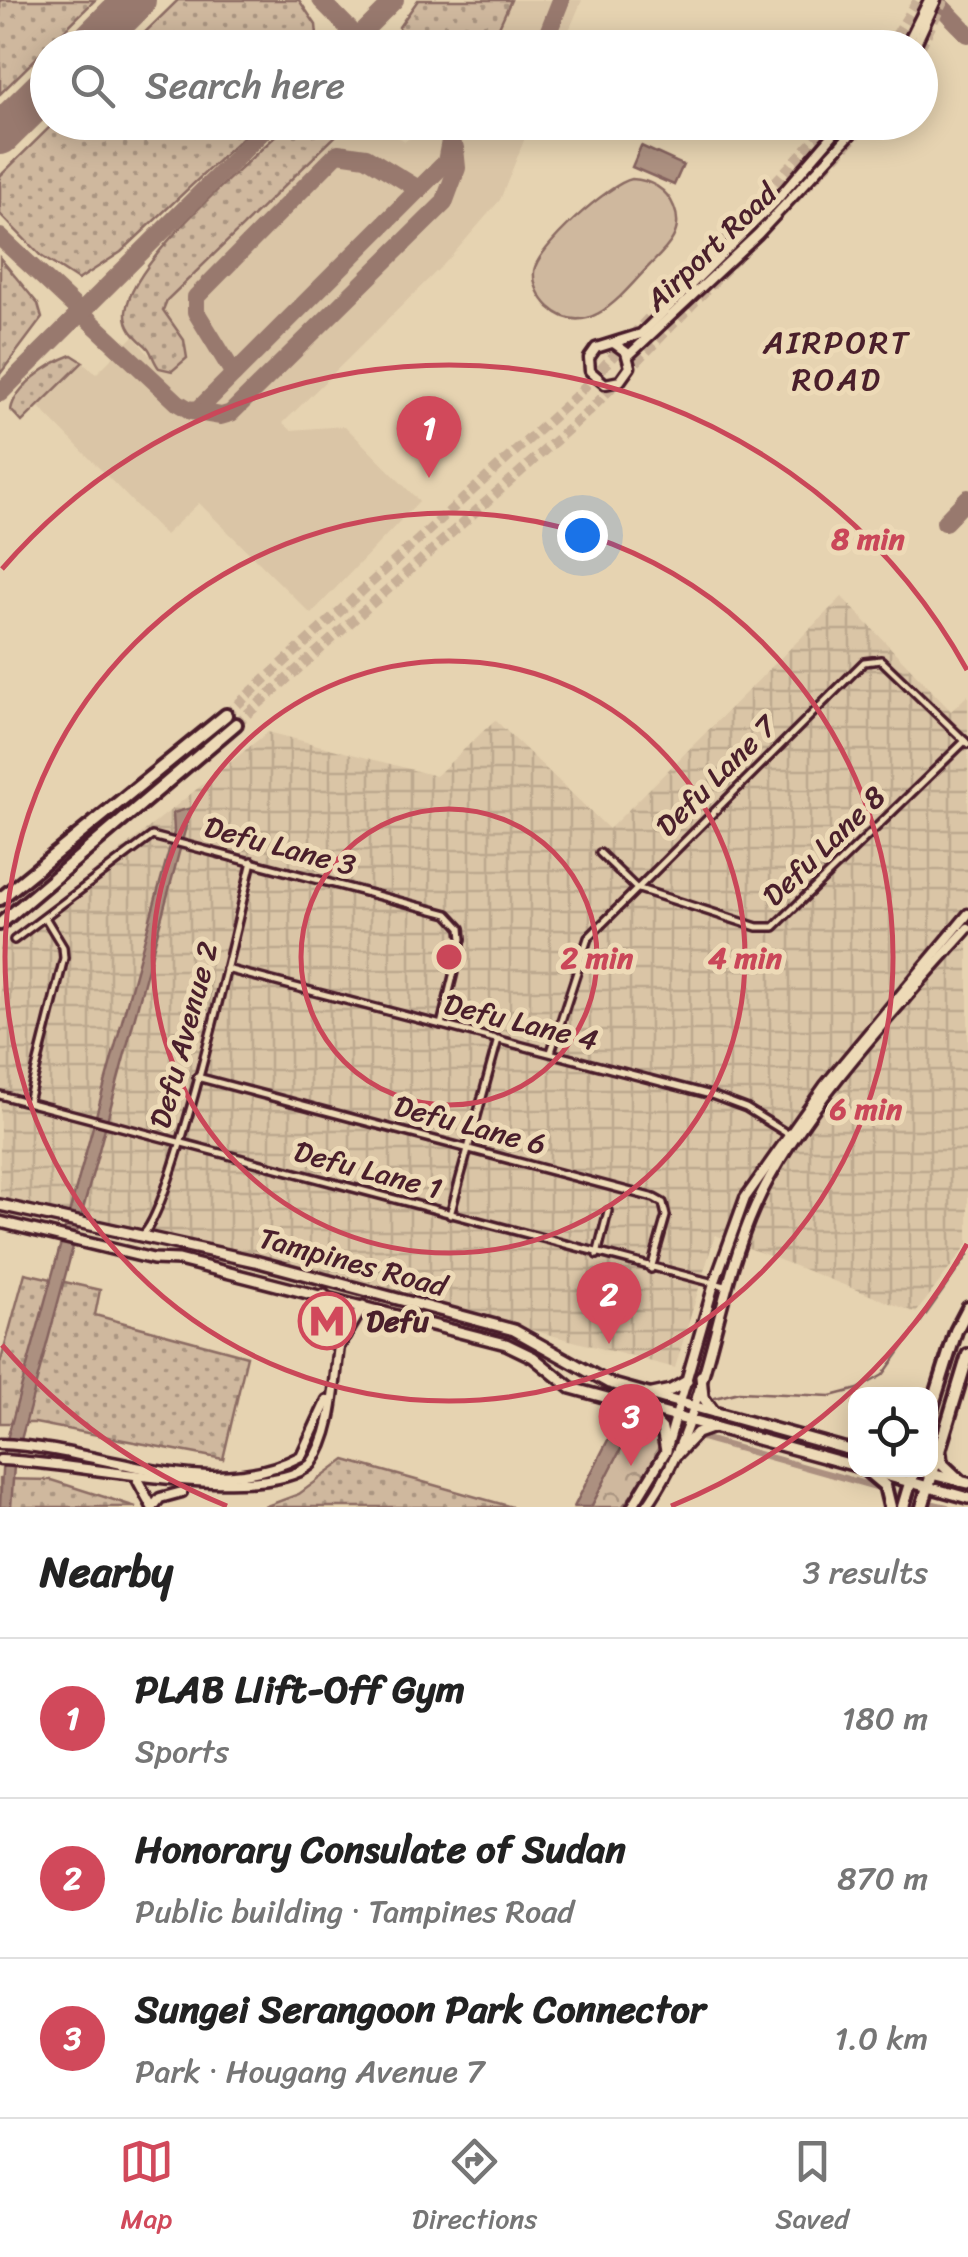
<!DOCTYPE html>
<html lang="en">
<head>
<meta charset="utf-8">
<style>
	body { margin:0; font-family:Sriracha,sans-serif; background:#f6f6f6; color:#222 }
	.controls { position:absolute; right:30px; bottom:30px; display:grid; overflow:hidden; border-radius:20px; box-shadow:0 5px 25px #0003 }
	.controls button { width:90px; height:90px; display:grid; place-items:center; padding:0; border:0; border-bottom:2px solid #e0e0e0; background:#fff; color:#222; font:50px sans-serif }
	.you { position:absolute; left:582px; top:535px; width:35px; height:35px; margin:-25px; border:8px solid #fff; border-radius:50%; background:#1a73e8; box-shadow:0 0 0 15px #1a73e833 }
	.badge { display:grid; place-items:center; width:65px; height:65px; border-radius:50%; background:#d1495b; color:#fff; font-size:32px; font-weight:700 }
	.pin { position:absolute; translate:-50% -82px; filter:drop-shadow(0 2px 5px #0008) }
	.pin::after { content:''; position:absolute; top:52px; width:35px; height:30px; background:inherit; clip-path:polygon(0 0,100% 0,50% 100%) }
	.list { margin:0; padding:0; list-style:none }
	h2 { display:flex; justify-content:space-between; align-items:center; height:130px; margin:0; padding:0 40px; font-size:42px }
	h2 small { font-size:32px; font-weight:400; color:#767676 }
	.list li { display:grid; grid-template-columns:65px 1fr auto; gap:30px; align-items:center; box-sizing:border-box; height:160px; padding:0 40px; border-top:2px solid #e0e0e0 }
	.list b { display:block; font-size:38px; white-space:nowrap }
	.list p { margin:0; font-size:32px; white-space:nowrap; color:#767676 }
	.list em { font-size:32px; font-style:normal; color:#767676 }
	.icon { flex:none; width:55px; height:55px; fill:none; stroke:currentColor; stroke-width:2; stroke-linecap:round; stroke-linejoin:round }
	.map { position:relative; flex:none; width:968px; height:1507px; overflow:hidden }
	.search { position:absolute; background:#fff; box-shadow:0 5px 25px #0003; left:30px; right:30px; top:30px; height:110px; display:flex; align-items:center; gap:25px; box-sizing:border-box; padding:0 35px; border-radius:55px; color:#767676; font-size:38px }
	.sheet { height:610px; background:#fff }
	nav { display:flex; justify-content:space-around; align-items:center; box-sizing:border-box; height:140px; border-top:2px solid #e0e0e0; background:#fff; font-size:28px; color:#767676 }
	nav a { display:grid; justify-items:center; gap:5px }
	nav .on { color:#d1495b }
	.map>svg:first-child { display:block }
	.built { fill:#dac5a6 }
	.industrial { fill:url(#industrial-grid) }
	.grass { fill:url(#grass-dots); stroke:#8c6c64; stroke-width:2.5 }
	.park { fill:url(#park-crowns); stroke:#8c6c64; stroke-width:2.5 }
	.garden { fill:#cfb89e; stroke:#8c6c64; stroke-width:2.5 }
	.water { fill:#ac9080; stroke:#85635e; stroke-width:2.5 }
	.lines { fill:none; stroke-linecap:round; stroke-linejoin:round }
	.stream { stroke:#85635e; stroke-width:2.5 }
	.canal { stroke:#ac9080; stroke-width:6 }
	.taxiway { stroke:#98796e; stroke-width:18 }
	.runway { stroke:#98796e; stroke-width:42 }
	.highway-tunnel { stroke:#c7af96; stroke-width:10; stroke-dasharray:10 5; stroke-linecap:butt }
	.street-casing { stroke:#4a1f2b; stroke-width:12 }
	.secondary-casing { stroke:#4a1f2b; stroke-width:15 }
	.primary-casing { stroke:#4a1f2b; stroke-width:16 }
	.highway-casing { stroke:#4a1f2b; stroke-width:18 }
	.street { stroke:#eddab7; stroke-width:5 }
	.secondary { stroke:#eddab7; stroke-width:8 }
	.primary { stroke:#eddab7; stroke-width:9 }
	.highway { stroke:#eddab7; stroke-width:10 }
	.ring { fill:none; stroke:#ca4759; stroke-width:5 }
	.labels { text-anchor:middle; stroke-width:10; stroke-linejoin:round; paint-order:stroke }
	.street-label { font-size:30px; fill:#4a1f2b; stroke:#eddab7 }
	.poi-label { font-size:30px; font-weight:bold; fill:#4a1f2b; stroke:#eddab7; text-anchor:start }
	.neighbourhood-label { font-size:32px; letter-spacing:2.5px; fill:#4a1f2b; stroke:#eddab7 }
	.centre { fill:#ca4759; stroke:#eddab7; stroke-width:5 }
	.ring-label { font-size:30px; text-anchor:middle; font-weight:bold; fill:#ca4759; stroke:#eddab7; stroke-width:10; stroke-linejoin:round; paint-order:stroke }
</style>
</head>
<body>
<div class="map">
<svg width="968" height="1507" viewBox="0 0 968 1507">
	<defs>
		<pattern id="industrial-grid" width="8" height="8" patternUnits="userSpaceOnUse" patternTransform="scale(2.5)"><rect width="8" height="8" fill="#dac5a6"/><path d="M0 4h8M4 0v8" fill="none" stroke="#bda98f"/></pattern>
		<pattern id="grass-dots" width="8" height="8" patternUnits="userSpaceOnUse" patternTransform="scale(2.5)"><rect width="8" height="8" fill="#cfb89e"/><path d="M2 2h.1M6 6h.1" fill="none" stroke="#aa9581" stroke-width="1.8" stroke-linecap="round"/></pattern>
		<pattern id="park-crowns" width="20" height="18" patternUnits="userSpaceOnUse" patternTransform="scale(2.5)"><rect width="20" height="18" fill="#cfb89e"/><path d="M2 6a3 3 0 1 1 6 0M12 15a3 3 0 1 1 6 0" fill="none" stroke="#aa9581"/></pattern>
	</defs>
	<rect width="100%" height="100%" fill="#e6d3b1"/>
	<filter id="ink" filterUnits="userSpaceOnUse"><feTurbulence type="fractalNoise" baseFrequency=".01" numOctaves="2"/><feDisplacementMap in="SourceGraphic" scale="20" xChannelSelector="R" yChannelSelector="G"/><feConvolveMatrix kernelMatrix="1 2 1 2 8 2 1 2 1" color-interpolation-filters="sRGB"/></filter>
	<g filter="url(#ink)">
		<g class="built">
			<path d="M 511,0 L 582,0 L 562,47 L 490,48 Z"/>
			<path d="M 349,123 L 383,123 L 381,127 L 405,141 L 417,134 L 416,123 L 531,123 L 500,200 L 449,259 L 283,423 L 291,430 L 345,426 L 419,501 L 311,614 L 199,503 L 165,535 L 39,407 L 83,362 L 96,374 L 134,336 L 149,355 L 177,330 L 163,310 L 167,300 Z"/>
		</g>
		<path class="industrial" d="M 842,597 L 951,711 L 968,695 L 968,1244 L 916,1313 L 715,1235 L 675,1368 L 175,1235 L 0,1202 L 0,947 L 268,732 L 436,776 L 495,720 L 609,829 Z"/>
		<g class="grass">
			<path d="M 0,0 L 95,0 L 0,94 Z"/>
			<path d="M 178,0 L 299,0 L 316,25 L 318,46 L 130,47 Z"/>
			<path d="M 418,0 L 511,0 L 490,47 L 399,47 L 399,27 Z"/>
			<path d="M 291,122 L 349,123 L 167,300 L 163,310 L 184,340 L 187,358 L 172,371 L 159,368 C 154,362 152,353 148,348 C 139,339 125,330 126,312 C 130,261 252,159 291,122 Z"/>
			<path d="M 54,123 L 54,122 L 258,123 L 121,252 L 78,280 L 41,256 L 0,214 L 0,176 Z"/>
			<path d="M 0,258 L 38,304 L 42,318 L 0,374 Z"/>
			<path d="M 72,355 L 83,362 L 22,422 L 11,410 C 15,386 50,363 72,355 Z"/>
			<path d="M 25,1273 L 100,1290 L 95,1315 L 247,1356 L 223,1459 L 35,1423 L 0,1423 L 0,1364 Z"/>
			<path d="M 345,1460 L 512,1507 L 264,1507 L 299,1494 Z"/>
			<path d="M 0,1479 L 51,1480 L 136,1507 L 0,1507 Z"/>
		</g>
		<path class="park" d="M 656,1432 L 659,1450 L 646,1477 L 622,1507 L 591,1507 L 623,1444 Z"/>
		<path class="garden" d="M 632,179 C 650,180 667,189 674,207 C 685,233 666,249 649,266 C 624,292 588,343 549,307 C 540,298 533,285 534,272 C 535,249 610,183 632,179 Z"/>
		<g class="water">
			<path d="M 641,146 L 683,165 L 674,185 L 632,167 Z"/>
			<path d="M 191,808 L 14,1466 L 11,1507 L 0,1507 L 3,1454 L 174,832 L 173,813 Z"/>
			<path d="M 645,1417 L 656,1432 L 624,1443 L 591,1507 L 574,1507 L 611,1434 Z"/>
		</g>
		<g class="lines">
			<path class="stream" d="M 715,1398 L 739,1392 L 831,1396 L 858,1389 L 883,1375 L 968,1255"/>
			<g class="canal">
				<path d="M 695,1436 L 883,1489"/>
				<path d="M 934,1504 L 947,1507"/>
			</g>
			<g class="taxiway">
				<path d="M 321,0 L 368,48"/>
				<path d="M 935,0 L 968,34"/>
				<path d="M 347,48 L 395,0"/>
				<path d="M 542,48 L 561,0"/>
				<path d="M 448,122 L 470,128 L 494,122"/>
				<path d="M 0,237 L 178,403 L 190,410 L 199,409 L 446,162 L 450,141 L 442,122"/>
				<path d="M 234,374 L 196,312 L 196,297 L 338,153 L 366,157 L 420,190"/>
				<path d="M 0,393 L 272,122"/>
				<path d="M 191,411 L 221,416 L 231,413 L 444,203 L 457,168 L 455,148"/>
				<path d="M 945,522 L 968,498"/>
			</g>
			<g class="runway">
				<path d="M 87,48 L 135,0"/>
				<path d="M 0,134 L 48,87"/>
			</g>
			<g class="highway-tunnel">
				<path d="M 888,48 L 918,0"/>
				<path d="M 920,48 L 944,0"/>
				<path d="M 226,715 L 575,397 L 831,122"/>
				<path d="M 236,724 L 590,410 L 869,122"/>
			</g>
			<g class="street-casing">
				<g id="street">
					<path d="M 600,853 L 636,888 L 757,927 L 774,927 L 965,741"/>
					<path d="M 14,940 L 152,836 L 448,914 L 461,928 L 462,939 L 441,1025"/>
					<path d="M 226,969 L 711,1095 L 746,1108 L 791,1136"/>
					<path d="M 551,1052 L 588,938 L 864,662 L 881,660 L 968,744"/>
					<path d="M 197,1077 L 654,1198 L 663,1203 L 666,1216 L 651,1269"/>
					<path d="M 0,1095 L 725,1286"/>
					<path d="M 28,1102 L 64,958 L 63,947 L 46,919"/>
					<path d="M 450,1215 L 498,1039"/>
					<path d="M 142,1235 C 173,1211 238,919 252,861"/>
					<path d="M 597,1255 L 608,1211"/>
				</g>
			</g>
			<g class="secondary-casing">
				<g id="secondary">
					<path d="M 905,48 L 929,0"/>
					<path d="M 914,48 L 936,0"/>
					<path d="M 615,344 L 626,352 L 630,367 L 620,381 L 605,384 L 590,371 L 589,358 L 596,348 L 641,334 L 774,203 L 844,122"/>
					<path d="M 628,356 L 758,234 L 862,122"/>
					<path d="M 0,1444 C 99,1447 207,1506 301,1456 L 327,1400"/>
					<path d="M 0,1460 C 73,1461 262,1507 311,1464 C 334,1433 334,1382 339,1346"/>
					<path d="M 138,1481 L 152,1507"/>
					<path d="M 153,1507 L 160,1498 L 182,1492"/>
					<path d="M 632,1507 L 666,1451 L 714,1284 L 745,1198 L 825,1085 L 968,914"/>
					<path d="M 646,1507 C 708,1421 712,1303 755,1207 C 796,1115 900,1004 968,928"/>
				</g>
			</g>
			<g class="primary-casing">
				<g id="primary">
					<path d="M 0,1205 L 255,1261 L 514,1330 L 609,1383 L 854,1451"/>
					<path d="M 0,1222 L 153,1259 L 179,1260 L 506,1344 L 533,1357 L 571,1388 L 856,1466"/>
					<path d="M 324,1295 L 336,1315 L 335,1344"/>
					<path d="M 339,1346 L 363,1306"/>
					<path d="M 701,1376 L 703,1397 L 714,1412"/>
					<path d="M 648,1395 L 671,1390 L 687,1381"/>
					<path d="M 645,1411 L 662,1429 L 666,1451"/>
					<path d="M 676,1455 L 697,1433 L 711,1428"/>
					<path d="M 867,1470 L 968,1498"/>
					<path d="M 915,1470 L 968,1483"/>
				</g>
			</g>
			<g class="highway-casing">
				<g id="highway">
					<path d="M 0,899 L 226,715"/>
					<path d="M 0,924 L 236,724"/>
					<path d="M 930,1414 L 956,1331 L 968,1308"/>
					<path d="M 850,1449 L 856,1447"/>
					<path d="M 940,1454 L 941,1463 L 960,1481"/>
					<path d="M 866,1470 L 885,1486 L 890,1507"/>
					<path d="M 903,1507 L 914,1470"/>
					<path d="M 922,1507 L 968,1355"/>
				</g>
			</g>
			<use href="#street" class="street"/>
			<use href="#secondary" class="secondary"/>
			<use href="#primary" class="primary"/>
			<use href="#highway" class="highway"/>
		</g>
	</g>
	<g class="ring">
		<circle cx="449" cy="957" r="148"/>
		<circle cx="449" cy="957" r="296"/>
		<circle cx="449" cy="957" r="444"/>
		<path d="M967 1244A592 592 0 0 1 671 1506M227 1506A592 592 0 0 1 2 1345M2 569A592 592 0 0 1 967 670"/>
	</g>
	<defs>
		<g id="metro-ring" transform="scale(2.875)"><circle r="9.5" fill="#eddab7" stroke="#d1495b" stroke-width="1.5"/><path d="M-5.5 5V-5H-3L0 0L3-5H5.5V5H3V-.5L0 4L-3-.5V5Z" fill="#d1495b"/></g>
	</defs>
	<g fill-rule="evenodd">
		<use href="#metro-ring" x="327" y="1321"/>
	</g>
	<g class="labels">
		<g class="street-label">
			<text transform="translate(711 247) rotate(-44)" y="10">Airport Road</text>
			<text transform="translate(716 776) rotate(-45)" y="10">Defu Lane 7</text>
			<text transform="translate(280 846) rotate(15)" y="10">Defu Lane 3</text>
			<text transform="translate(824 846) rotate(-44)" y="10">Defu Lane 8</text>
			<text transform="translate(521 1022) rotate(14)" y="10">Defu Lane 4</text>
			<text transform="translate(184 1035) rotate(-75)" y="10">Defu Avenue 2</text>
			<text transform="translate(470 1125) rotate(15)" y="10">Defu Lane 6</text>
			<text transform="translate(368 1170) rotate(15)" y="10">Defu Lane 1</text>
			<text transform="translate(353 1262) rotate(15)" y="10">Tampines Road</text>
		</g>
		<g class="poi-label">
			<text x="366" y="1331">Defu</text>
		</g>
		<g class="neighbourhood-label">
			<text x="837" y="353">AIRPORT<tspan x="837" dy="37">ROAD</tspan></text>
		</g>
	</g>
	<circle cx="449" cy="957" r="15" class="centre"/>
	<g class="ring-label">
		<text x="868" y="549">8 min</text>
		<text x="597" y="968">2 min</text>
		<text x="745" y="968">4 min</text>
		<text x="866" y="1119">6 min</text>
	</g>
</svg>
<div class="controls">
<button><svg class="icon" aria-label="locate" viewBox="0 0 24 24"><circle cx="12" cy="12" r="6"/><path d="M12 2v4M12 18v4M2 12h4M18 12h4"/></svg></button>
</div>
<div class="you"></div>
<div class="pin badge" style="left:429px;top:478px">1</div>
<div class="pin badge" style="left:609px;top:1344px">2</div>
<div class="pin badge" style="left:631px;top:1466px">3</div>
<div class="search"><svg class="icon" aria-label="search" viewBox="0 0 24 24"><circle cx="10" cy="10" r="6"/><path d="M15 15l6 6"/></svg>Search here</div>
</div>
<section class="sheet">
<h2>Nearby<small>3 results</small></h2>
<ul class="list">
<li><span class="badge">1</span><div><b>PLAB LIift-Off Gym</b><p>Sports</p></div><em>180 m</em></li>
<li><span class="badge">2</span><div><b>Honorary Consulate of Sudan</b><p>Public building · Tampines Road</p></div><em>870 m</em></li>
<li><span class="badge">3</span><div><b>Sungei Serangoon Park Connector</b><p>Park · Hougang Avenue 7</p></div><em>1.0 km</em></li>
</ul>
</section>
<nav>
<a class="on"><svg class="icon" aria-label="map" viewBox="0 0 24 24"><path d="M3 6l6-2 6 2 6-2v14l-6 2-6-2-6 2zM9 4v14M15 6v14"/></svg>Map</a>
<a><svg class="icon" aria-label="directions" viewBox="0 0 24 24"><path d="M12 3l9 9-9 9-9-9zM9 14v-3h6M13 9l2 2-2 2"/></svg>Directions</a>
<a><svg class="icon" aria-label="saved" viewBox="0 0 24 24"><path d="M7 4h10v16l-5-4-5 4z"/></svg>Saved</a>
</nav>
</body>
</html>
